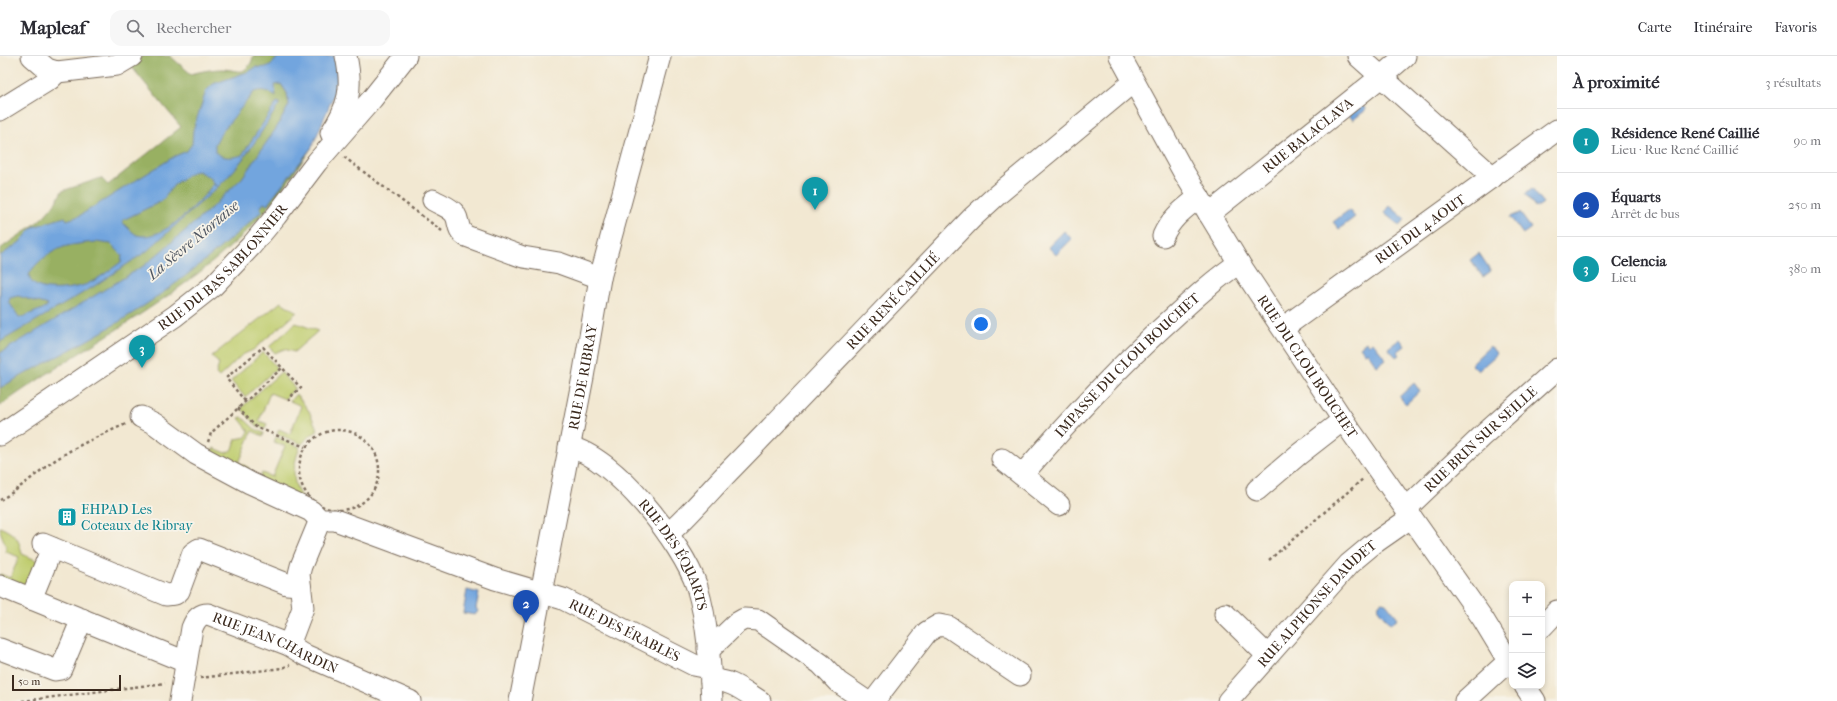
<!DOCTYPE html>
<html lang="fr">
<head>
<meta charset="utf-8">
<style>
	body { margin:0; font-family:"IM FELL French Canon",serif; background:#f7f7f7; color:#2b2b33 }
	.controls { position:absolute; right:12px; bottom:12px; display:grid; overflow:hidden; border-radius:8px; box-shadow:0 2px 6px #0003 }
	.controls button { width:36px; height:36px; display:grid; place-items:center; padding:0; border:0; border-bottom:1px solid #e1e1e2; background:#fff; color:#2b2b33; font:20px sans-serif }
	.scale { position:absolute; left:12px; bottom:10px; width:109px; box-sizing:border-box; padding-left:4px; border:2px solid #3b2a1e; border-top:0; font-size:11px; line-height:14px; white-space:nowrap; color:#3b2a1e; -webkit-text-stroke:3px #f7f3e8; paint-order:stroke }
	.you { position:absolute; left:981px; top:268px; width:14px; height:14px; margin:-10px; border:3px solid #fff; border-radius:50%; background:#1a73e8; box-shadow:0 0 0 6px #1a73e833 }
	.badge { display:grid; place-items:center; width:26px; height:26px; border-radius:50%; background:#d1495b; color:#fff; font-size:13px; font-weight:700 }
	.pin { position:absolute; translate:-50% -33px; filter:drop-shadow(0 1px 2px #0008) }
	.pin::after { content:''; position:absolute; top:21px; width:14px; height:12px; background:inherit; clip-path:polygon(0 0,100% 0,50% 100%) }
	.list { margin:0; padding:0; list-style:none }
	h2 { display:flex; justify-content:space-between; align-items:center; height:52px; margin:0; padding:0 16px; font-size:17px }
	h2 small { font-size:13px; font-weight:400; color:#7c7c81 }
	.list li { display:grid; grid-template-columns:26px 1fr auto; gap:12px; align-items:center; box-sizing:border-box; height:64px; padding:0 16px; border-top:1px solid #e1e1e2 }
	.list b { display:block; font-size:15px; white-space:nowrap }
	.list p { margin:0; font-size:13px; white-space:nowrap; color:#7c7c81 }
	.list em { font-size:13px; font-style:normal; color:#7c7c81 }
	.icon { flex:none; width:22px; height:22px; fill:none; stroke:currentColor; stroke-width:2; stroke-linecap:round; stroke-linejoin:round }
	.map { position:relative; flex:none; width:1557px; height:645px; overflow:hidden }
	header { display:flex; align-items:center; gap:24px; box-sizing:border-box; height:56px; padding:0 20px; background:#fff; border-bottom:1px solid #e1e1e2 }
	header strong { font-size:19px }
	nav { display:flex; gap:22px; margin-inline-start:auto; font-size:14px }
	.search { width:280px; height:36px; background:#f7f7f7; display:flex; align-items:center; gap:10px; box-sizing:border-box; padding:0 14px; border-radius:12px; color:#7c7c81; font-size:15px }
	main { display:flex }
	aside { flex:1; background:#fff }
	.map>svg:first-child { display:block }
	.green { fill:#c0cd6f; stroke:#7e7c46 }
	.forest { fill:#98b062; stroke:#6a6d40 }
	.water { fill:#72a5de; stroke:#56687e; fill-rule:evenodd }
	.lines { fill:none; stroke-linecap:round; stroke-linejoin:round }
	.minor-casing { stroke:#7b6c5d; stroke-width:23 }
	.path { stroke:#7b6c5d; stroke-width:2.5; stroke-dasharray:3 3; stroke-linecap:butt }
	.minor { stroke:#fff; stroke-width:21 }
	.labels { text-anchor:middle; stroke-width:3.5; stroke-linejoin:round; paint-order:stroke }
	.street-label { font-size:14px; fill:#3b2a1e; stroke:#f7f3e8 }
	.culture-label { font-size:14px; fill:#0d838f; stroke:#f7f3e8; text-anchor:start }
	.water-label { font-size:15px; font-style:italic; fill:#4e5561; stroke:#f7f3e8 }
</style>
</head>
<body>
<header>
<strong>Mapleaf</strong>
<div class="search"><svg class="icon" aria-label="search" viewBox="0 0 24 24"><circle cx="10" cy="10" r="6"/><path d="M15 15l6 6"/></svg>Rechercher</div>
<nav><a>Carte</a><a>Itinéraire</a><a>Favoris</a></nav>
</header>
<main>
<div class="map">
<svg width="1557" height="645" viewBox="0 0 1557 645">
	<rect width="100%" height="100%" fill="#f7f3e8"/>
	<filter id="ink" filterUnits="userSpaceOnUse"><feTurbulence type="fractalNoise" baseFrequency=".025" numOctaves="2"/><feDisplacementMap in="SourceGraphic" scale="8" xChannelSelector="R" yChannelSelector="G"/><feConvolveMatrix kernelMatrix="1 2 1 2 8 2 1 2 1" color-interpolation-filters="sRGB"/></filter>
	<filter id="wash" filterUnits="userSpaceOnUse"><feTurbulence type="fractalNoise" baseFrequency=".012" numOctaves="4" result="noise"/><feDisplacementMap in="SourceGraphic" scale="16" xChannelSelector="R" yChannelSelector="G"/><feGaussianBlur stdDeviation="0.9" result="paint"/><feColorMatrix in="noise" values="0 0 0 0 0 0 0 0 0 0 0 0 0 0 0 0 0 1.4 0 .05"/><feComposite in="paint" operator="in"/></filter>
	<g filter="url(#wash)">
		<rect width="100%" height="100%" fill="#f2e8d2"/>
		<g class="green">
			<path d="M 281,246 L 297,256 L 253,294 L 242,299 L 219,321 L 216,318 L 219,308 L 212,300 Z"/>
			<path d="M 296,267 L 318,275 L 294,296 L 284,293 L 275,297 L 269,291 Z"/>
			<path d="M 263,296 L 277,312 L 245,341 L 231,325 Z"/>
			<path d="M 281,316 L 295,332 L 285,343 L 270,337 L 259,365 L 267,368 L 265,373 L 257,370 L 241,352 Z"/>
			<path d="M 296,338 L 309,355 L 318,375 L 309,380 L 302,388 L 277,378 L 279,373 L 290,378 L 301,350 L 290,345 Z"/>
			<path d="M 242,361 L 255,373 L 264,377 L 263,380 L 252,375 L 239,407 L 249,412 L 247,417 L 210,398 L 214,392 L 226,397 L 233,393 L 236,383 L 246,381 L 249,375 L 239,362 Z"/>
			<path d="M 276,381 L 300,391 C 292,412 291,427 304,446 L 258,424 L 262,417 L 272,421 L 285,390 L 274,386 Z"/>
			<path d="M 0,471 C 15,478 19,482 22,498 L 38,505 L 28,532 L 0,521 L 0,518 L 10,522 L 19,501 L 6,496 C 7,486 0,481 0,471 Z"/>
		</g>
		<path class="forest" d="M 143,0 L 170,0 L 191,18 C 202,15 212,13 223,13 C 229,13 237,16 242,15 C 248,13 253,5 253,0 L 281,0 L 281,28 L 287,37 L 289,49 L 282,62 L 312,91 C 291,122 270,153 243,179 C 171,248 80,292 0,350 L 0,193 C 25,174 47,165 62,135 L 101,122 L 108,129 L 181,71 L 130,9 Z"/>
		<g class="water">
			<path d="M 279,0 L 355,0 L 343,17 L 312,91 L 267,149 L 264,147 L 260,152 L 262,155 C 222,191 181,226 136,255 C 92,284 45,306 0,332 L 0,297 L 145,209 L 208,155 L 242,122 L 277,71 L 289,49 L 287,37 L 281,28 L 275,29 L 276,41 C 268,35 264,33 254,36 L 221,77 L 215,88 L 215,96 C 223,103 233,102 242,99 L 277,46 L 280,47 C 261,76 244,107 218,131 L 212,126 L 211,122 L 198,115 L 192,116 L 174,129 L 162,145 L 123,164 L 123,167 C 127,171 133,177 137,179 C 162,187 201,146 213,128 L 218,131 L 147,195 L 93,231 L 0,286 L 0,200 L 20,186 L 33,171 L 65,161 L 67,164 L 79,160 L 175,100 L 187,95 L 192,88 L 193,74 L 206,35 L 213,28 L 250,15 L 256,11 C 268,13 271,9 279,0 ZM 96,186 L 111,188 L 122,199 L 121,206 C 110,214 100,222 87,228 C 74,233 31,240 29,219 C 34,207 54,193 67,190 C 76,188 86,187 96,186 ZM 18,240 L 48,249 L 45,252 L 22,261 L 19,261 L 9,246 L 10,242 Z"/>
			<path d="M 1360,46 L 1366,54 L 1353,64 L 1347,57 Z"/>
			<path d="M 1532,133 L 1543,147 L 1536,152 L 1525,138 Z"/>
			<path d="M 1390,150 L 1405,163 L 1400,170 L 1384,157 Z"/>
			<path d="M 1349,154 L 1355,161 L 1339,173 L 1333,166 Z"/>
			<path d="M 1520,157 L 1531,172 L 1523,178 L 1510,161 Z"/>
			<path d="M 1064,175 L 1072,183 L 1056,199 L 1048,191 Z"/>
			<path d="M 1479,197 L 1491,215 L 1483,221 L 1470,204 Z"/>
			<path d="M 1400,283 L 1405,290 L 1397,296 L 1399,299 L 1396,301 L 1388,292 Z"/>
			<path d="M 1366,286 L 1368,289 L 1372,286 L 1386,303 L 1377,310 L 1367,296 L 1365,297 L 1360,291 Z"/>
			<path d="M 1490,290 L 1497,298 L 1478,315 L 1471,308 Z"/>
			<path d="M 1414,327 L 1420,335 L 1406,348 L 1399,341 Z"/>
			<path d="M 467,534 L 479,537 L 476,552 L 478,555 L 475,559 L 463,557 Z"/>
			<path d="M 1382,546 L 1386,547 L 1398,562 L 1390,568 L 1378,553 L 1379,548 Z"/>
		</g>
	</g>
	<g filter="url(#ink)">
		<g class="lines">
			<g class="minor-casing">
				<g id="minor">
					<path d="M 32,0 L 47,13 L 57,16 L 117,9 L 132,0"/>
					<path id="s1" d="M 1120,0 L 1183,115 L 1239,207 L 1343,364 L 1483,563 L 1512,611"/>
					<path d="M 1358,0 L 1493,121"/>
					<path d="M 0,54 L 50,23 L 57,16"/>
					<path d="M 331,77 C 349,50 353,32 346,0"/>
					<path d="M 433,144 C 439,148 450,151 455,158 C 460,166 456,173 466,180 L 523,201 L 559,207 L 600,222"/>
					<path id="s2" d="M 1209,158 L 1382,20 L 1405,0"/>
					<path d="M 1163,180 C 1171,162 1184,153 1199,141"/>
					<path id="s3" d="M 1283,272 L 1557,74"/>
					<path id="s4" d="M 141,361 L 155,368 L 196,398 L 250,427 L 311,455 L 320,464 L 335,464 L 495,523 L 563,543 L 694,609 L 709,612"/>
					<path id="s5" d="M 0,379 L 175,260 L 213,230 L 251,190 L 276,160 L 317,106 L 372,43 L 406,0"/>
					<path id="s6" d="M 569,391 C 614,400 683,488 697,531 C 708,567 710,607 712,645"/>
					<path d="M 1002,403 L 1059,449"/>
					<path id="s7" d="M 1023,418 C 1068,366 1114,315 1165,269 C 1189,247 1212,225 1239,207"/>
					<path d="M 1257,434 L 1298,399 L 1343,364"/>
					<path id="s8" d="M 668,478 C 691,458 711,433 733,411 C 813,329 892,245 972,162 L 997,139 L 1133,26"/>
					<path d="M 43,488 L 166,539 L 175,538 L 179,535 L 193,497 L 199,493 L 287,528 L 300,529"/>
					<path d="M 0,530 L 186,606"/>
					<path d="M 31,543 L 52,492"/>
					<path d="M 1225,558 L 1267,599"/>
					<path d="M 1542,571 L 1557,555"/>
					<path d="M 289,589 L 303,552 L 299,518 L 301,510 L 320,464"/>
					<path d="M 0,593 L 55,614 L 61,613 L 82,563"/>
					<path d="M 708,593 L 712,591 L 737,567 L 744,563 L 758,564 L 821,608 L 838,626 L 866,645"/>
					<path d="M 711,625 C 729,622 745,636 760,645"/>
					<path d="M 1525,630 L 1535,645"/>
					<path id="s9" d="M 180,645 L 192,572 C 195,564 199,558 208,558 L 289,589 L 305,599 L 410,645"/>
					<path id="s10" d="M 520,645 L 583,321 L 600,222 L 660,0"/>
					<path d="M 874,645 L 927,576 L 939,569 L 949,571 L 1020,619"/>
					<path id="s11" d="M 1228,645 L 1349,508 L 1373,488 L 1406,465 L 1411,448 L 1481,381 L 1557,313"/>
					<path d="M 1465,645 L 1512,602"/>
				</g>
			</g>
			<g class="path">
				<path d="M 344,101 L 442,175"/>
				<path d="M 245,345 L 226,322 L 263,291 L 301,332 L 293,338 L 290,344 L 285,344"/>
				<path d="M 238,352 L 256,371 L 305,391"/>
				<circle cx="339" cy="414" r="40"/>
				<path d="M 208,386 L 211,377 L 282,312"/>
				<path d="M 0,444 C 22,432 39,414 60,401 C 80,388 103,378 126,368"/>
				<path d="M 1269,504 L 1364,422"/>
				<path d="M 200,622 L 282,612 L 290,609"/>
				<path d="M 22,645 L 165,627"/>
			</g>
			<use href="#minor" class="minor"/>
		</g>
	</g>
	<defs>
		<g id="building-square" transform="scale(1)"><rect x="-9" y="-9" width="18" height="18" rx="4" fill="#0f9aa8" stroke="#f7f3e8"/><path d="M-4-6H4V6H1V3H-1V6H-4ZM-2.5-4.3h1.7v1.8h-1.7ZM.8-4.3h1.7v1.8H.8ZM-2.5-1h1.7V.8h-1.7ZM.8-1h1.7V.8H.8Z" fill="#fff"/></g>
	</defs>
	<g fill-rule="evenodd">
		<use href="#building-square" x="67" y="461"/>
	</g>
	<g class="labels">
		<g class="street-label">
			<text dy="5" stroke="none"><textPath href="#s2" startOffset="126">RUE BALACLAVA</textPath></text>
			<text dy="5" stroke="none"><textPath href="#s3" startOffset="169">RUE DU 4 AOUT</textPath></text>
			<text dy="5" stroke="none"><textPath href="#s5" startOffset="280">RUE DU BAS SABLONNIER</textPath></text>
			<text dy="5" stroke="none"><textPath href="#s8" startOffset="324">RUE RENÉ CAILLIÉ</textPath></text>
			<text dy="5" stroke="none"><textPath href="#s7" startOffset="151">IMPASSE DU CLOU BOUCHET</textPath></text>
			<text dy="5" stroke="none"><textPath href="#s1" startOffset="363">RUE DU CLOU BOUCHET</textPath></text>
			<text dy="5" stroke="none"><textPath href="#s10" startOffset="330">RUE DE RIBRAY</textPath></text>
			<text dy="5" stroke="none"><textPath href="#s11" startOffset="367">RUE BRIN SUR SEILLE</textPath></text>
			<text dy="5" stroke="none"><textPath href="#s6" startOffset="155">RUE DES ÉQUARTS</textPath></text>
			<text dy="5" stroke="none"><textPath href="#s11" startOffset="132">RUE ALPHONSE DAUDET</textPath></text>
			<text dy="5" stroke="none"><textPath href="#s4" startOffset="533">RUE DES ÉRABLES</textPath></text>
			<text dy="5" stroke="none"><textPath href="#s9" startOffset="170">RUE JEAN CHARDIN</textPath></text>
		</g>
		<g class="culture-label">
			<text x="81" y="458">EHPAD Les<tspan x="81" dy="16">Coteaux de Ribray</tspan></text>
		</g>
		<g class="water-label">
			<text transform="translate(193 184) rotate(-40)" y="5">La Sèvre Niortaise</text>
		</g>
	</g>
</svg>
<div class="controls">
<button>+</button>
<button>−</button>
<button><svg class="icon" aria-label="layers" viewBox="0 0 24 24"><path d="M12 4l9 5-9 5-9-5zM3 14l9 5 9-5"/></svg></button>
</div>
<div class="scale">50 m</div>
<div class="you"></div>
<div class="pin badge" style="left:815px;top:154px;background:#0f9aa8">1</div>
<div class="pin badge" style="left:526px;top:567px;background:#1a4fb4">2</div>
<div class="pin badge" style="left:142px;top:312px;background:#0f9aa8">3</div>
</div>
<aside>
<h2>À proximité<small>3 résultats</small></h2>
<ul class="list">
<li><span class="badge" style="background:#0f9aa8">1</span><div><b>Résidence René Caillié</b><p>Lieu · Rue René Caillié</p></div><em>90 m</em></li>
<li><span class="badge" style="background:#1a4fb4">2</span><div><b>Équarts</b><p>Arrêt de bus</p></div><em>250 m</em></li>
<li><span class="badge" style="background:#0f9aa8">3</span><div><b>Celencia</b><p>Lieu</p></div><em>380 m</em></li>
</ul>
</aside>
</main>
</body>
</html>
